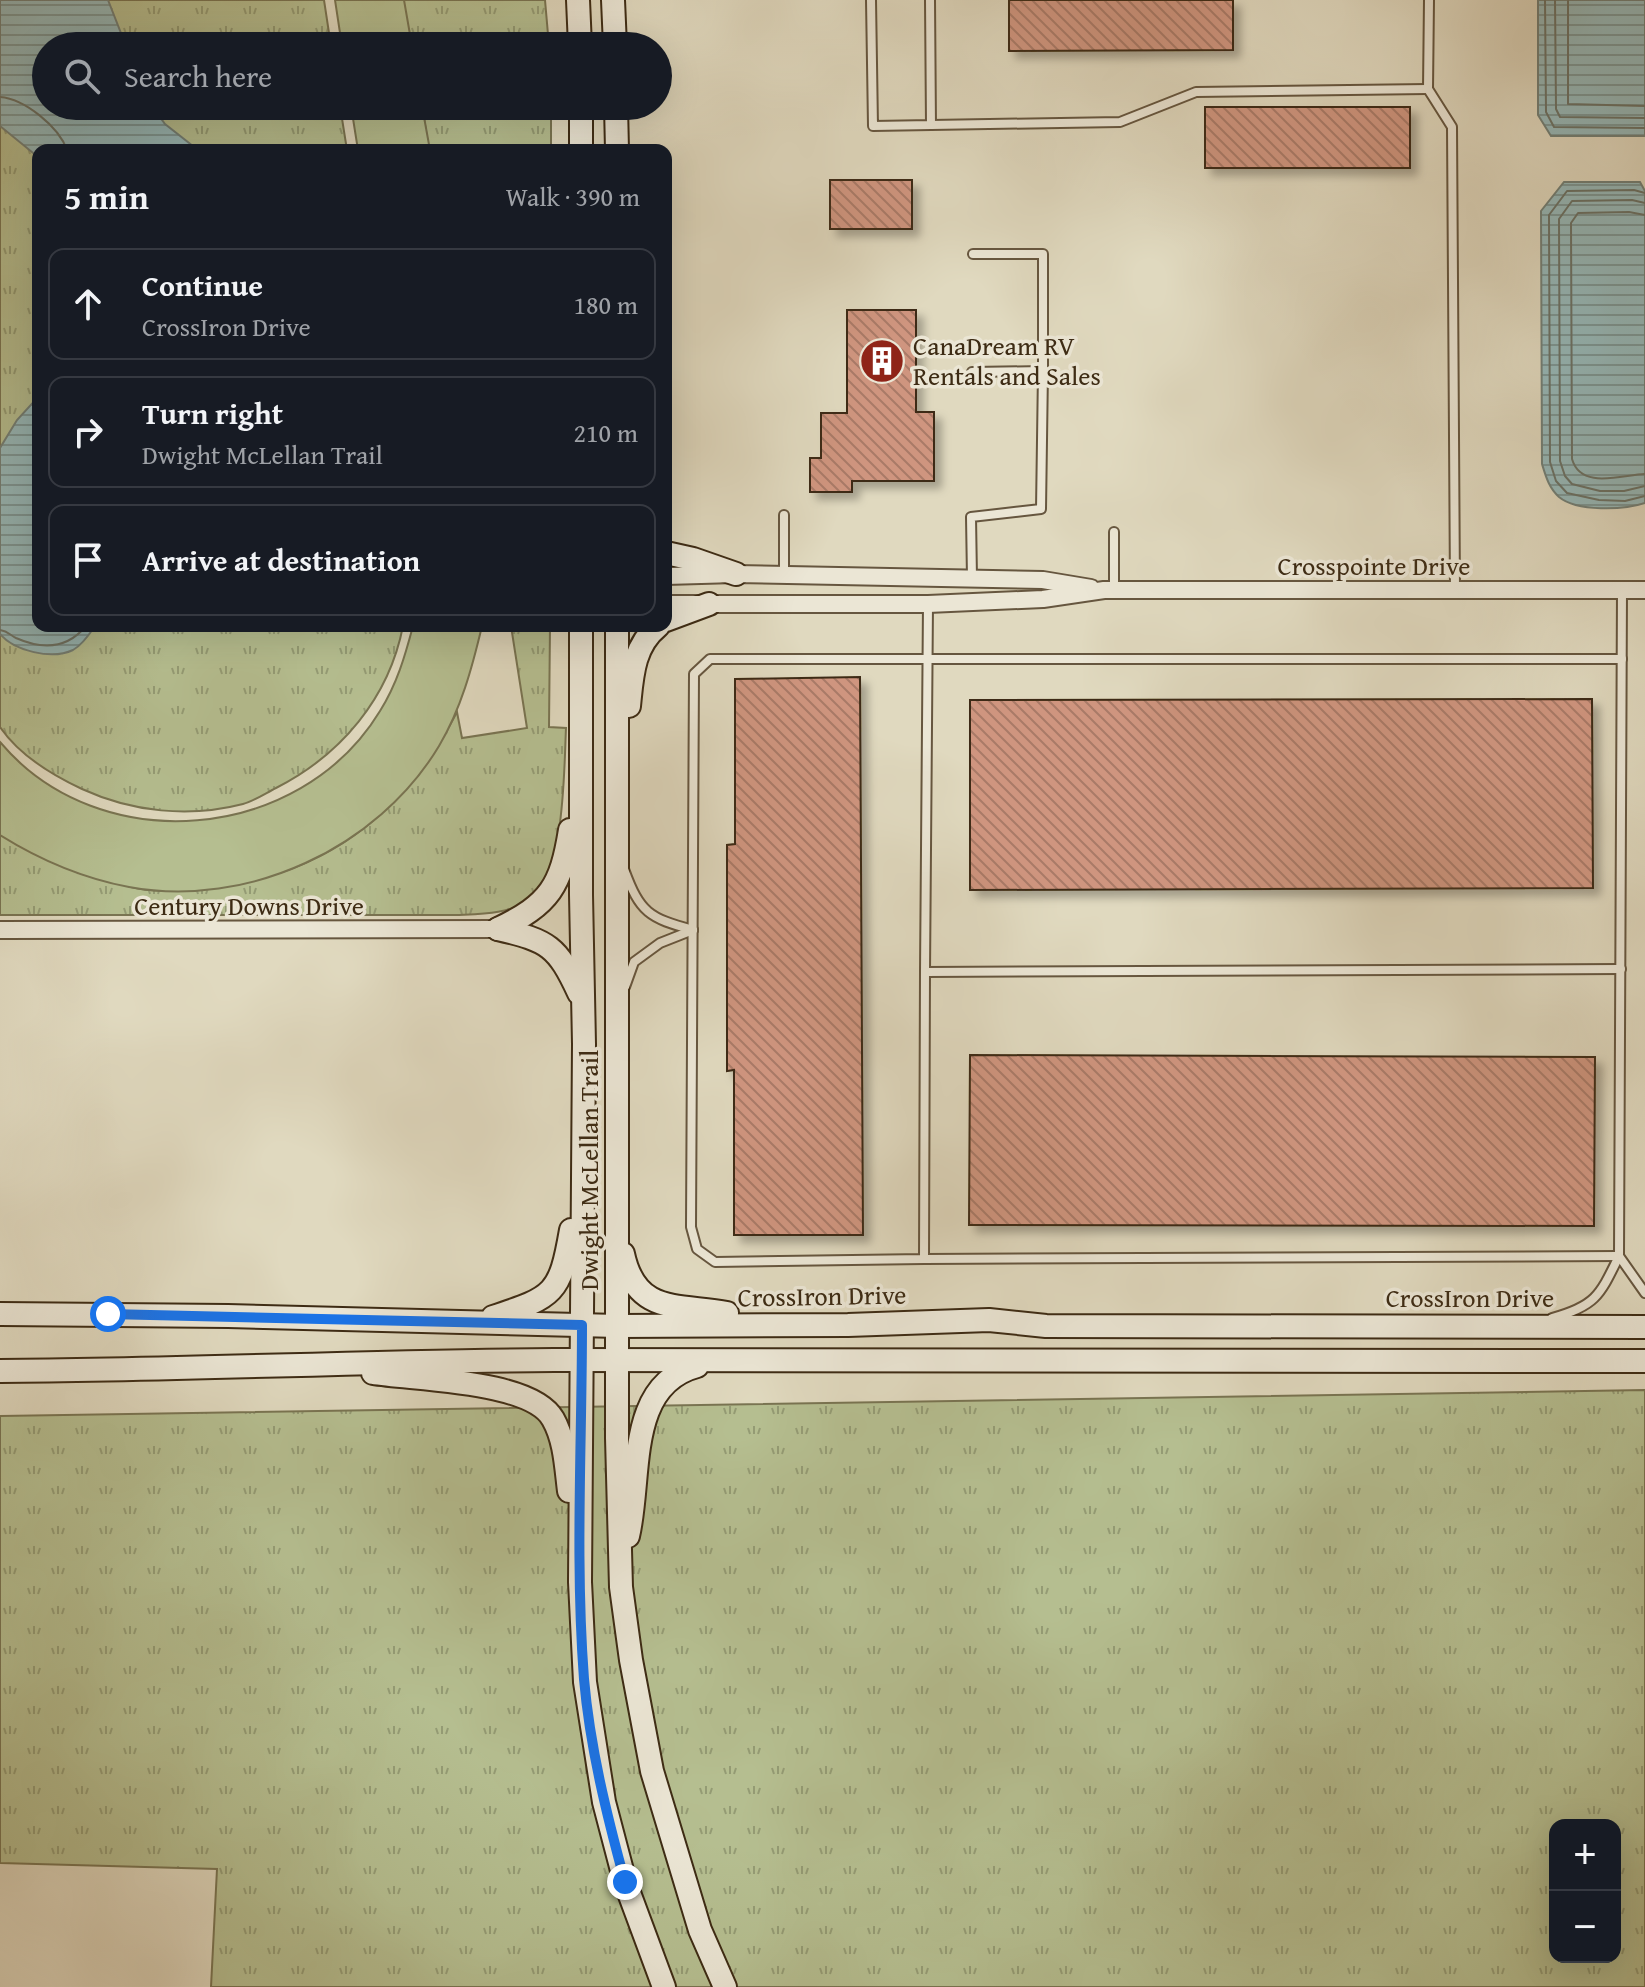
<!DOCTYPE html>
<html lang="en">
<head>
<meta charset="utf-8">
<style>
	body { margin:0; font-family:"Gentium Book Plus",serif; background:#20242c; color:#f1f3f6 }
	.controls { position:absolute; right:24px; bottom:24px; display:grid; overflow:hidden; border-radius:16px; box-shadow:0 8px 32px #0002 }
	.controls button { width:72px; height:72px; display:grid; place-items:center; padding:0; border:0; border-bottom:2px solid #363941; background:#171b24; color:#f1f3f6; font:40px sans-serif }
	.stop { position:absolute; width:24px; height:24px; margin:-18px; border:6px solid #1a73e8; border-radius:50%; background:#fff }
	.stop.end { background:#1a73e8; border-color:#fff; box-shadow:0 2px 8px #0008 }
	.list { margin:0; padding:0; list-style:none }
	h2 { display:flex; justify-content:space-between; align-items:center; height:104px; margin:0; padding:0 32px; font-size:34px }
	h2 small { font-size:26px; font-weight:400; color:#9ea1a6 }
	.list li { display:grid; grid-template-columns:52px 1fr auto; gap:24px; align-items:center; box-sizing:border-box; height:112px; margin:0 16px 16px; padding:0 16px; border:2px solid #363941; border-radius:16px }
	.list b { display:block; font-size:30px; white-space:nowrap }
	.list p { margin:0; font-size:26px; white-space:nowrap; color:#9ea1a6 }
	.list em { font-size:26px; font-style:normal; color:#9ea1a6 }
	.icon { flex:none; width:44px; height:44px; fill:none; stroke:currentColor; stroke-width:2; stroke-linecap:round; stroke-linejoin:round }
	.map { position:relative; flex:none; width:1645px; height:1987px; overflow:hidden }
	.search { position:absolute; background:#171b24; box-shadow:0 8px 32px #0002; left:32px; top:32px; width:640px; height:88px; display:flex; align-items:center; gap:20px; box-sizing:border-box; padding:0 28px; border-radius:44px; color:#9ea1a6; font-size:30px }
	.panel { position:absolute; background:#171b24; box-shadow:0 8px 32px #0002; left:32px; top:144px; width:640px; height:488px; border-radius:16px }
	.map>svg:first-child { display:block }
	.grass { fill:url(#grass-tufts); stroke:#797452; stroke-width:2; fill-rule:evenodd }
	.garden { fill:#b5be90; stroke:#797452; stroke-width:2 }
	.water { fill:url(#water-rules); stroke:#728078; stroke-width:2 }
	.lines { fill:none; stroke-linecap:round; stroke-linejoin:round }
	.shore { stroke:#6a7267; stroke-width:2 }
	.building { fill:url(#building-back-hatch); stroke:#3d2b14; stroke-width:2; filter:url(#shadow) }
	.service-casing { stroke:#66563f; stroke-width:12 }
	.minor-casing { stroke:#66563f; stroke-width:20 }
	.secondary-casing { stroke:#3d2b14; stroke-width:26 }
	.service { stroke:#ebe6d5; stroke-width:8 }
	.minor { stroke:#ebe6d5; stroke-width:16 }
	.secondary { stroke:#ebe6d5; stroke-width:22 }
	.route { stroke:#1a73e8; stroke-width:10 }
	.labels { text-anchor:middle; stroke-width:7; stroke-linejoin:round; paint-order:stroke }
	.poi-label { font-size:26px; fill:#3d2b14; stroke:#ebe6d5; text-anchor:start }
	.street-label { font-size:26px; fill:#3d2b14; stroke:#ebe6d5 }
</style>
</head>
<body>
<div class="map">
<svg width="1645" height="1987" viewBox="0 0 1645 1987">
	<defs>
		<pattern id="grass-tufts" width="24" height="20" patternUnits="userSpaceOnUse" patternTransform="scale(2)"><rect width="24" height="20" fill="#b5be90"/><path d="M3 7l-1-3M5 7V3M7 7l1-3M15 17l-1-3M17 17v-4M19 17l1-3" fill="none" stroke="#949b74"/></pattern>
		<pattern id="water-rules" width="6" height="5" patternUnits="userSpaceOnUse" patternTransform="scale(2)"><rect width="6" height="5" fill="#96b9ba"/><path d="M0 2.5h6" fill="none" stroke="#7c9796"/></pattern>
		<pattern id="building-back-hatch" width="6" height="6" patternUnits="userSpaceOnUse" patternTransform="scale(2)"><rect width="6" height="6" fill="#cf957f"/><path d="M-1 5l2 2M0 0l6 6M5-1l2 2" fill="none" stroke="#a97a67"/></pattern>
		<filter id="shadow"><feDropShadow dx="7" dy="7" stdDeviation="4" flood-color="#0004"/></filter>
	</defs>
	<rect width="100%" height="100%" fill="#e0d9bf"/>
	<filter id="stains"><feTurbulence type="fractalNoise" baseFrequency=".0025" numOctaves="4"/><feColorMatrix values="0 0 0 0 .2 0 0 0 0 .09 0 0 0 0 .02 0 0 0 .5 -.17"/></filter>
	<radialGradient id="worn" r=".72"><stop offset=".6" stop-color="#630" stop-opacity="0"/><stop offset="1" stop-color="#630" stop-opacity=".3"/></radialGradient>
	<g class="grass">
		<path d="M 0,0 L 324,0 L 331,46 L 46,46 L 46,106 L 340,106 L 347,150 L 38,150 L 38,626 L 403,626 C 389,698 341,755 276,788 C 266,793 254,801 243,804 C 189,818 132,812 82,789 C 52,775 19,755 0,727 Z"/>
		<path d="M 403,0 L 545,0 L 549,46 L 411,46 Z"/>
		<path d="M 422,106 L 551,106 L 551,150 L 429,150 Z"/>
		<path d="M 511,626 L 550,626 L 549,727 L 566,728 C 564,769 565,875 530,899 C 510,914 482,914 459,915 L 0,915 L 0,834 C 30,847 61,859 91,871 C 104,876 117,883 131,887 C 153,893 181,890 204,888 C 322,878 403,816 457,712 L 462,738 L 527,728 Z"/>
		<path d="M 1645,1390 L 1645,1987 L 211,1987 L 217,1869 L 0,1863 L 0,1416 ZM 1555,1825 L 1615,1825 L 1615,1957 L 1555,1957 Z"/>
	</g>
	<g class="garden">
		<path d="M 335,0 L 404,0 L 412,46 L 342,46 Z"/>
		<path d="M 351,106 L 422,106 L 430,150 L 358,150 Z"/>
		<path d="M 413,626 L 482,626 C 472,668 461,709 439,746 C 378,848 247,909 129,887 C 82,878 40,860 0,835 L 0,742 C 99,860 300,843 380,711 C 397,684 405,656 413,626 Z"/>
	</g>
	<g class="water">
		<path d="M 0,0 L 108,0 L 126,46 L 46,46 L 46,106 L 152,106 L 165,124 L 198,150 L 38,150 L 38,157 L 0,126 Z"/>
		<path d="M 1538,0 L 1645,0 L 1645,136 L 1551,136 L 1538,115 Z"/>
		<path d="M 1564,182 L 1640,182 L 1645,191 L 1645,503 C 1624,510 1577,512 1559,497 C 1549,488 1546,477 1542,464 L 1541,211 Z"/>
		<path d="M 38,397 L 38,626 L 95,626 C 89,635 82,645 73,650 C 52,660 14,651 0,634 L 0,448 L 17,420 Z"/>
	</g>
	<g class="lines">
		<g class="shore">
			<path d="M 1545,0 L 1546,112 L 1554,127 L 1645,128"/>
			<path d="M 1555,0 L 1556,109 L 1560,117 L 1645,118"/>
			<path d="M 1568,0 L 1568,104 L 1645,106"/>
			<path d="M 0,97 C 25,99 59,127 67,150"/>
			<path d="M 1645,193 L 1634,190 L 1567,191 L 1549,215 L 1550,462 L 1556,481 L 1567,493 L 1599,500 L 1625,501 L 1645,496"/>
			<path d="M 1645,203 L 1632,200 L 1572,201 L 1559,219 L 1560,461 L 1565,476 L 1572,484 L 1600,491 L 1624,491 L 1645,486"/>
			<path d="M 1645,215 L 1629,212 L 1578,213 L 1571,223 L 1572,459 C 1581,490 1621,475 1645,474"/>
			<path d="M 0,630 C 8,631 10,635 16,638 C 43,650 67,649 86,626"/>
		</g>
	</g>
	<g class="building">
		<path d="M 1009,0 L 1233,0 L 1233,50 L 1009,51 Z"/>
		<rect x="1205" y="107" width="205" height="61"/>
		<rect x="830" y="180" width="82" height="49"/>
		<path d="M 847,310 L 916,310 L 916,412 L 934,412 L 934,481 L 852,481 L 852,492 L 810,492 L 810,458 L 821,458 L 821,413 L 847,413 Z"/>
		<path d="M 860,677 L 863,1235 L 734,1235 L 734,1070 L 727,1071 L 727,845 L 735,844 L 735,679 Z"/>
		<path d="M 1592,699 L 1593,888 L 970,890 L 970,700 Z"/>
		<path d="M 970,1055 L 1595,1057 L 1594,1226 L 969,1225 Z"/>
	</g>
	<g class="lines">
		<g class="service-casing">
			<g id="service">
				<path d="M 871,0 L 873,126 L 931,125 L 930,0"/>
				<path d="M 1429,0 L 1428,89 L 1452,127 L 1455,590"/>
				<path d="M 931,125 L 1120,122 L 1196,92 L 1428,89"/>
				<path d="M 973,254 L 1043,254 L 1043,371"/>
				<path d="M 784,515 L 784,574"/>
				<path d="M 1114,532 L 1114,589"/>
				<path d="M 972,578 L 971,517 L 1041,509 L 1043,371 L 972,372"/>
				<path d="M 928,604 L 925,972 L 1621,969"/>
				<path d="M 624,869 C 640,913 649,918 693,930"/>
				<path d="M 925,972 L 924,1259 L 715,1262 L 697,1249 L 691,1227 L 694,674 L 710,659 L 1622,659"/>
				<path d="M 625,987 L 634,962 L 660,943 L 693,930"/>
				<path d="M 1619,1256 L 1645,1293"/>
				<path d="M 924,1259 L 1619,1256"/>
				<path d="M 1552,1318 C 1596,1306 1600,1295 1619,1256 L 1622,591"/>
			</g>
		</g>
		<g class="minor-casing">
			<g id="minor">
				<path d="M 666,576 L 736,574 L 1043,580 L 1091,588"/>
				<path d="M 666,604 L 928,604 L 1043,599 L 1104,590 L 1645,590"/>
				<path d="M 0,930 L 498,929"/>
			</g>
		</g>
		<g class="secondary-casing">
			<g id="secondary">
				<path d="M 578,0 L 580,46"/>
				<path d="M 613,0 L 615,46"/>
				<path d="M 581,106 L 581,150"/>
				<path d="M 616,106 L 617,150"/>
				<path d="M 666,553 L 693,559 L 736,574"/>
				<path d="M 666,620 L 709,604"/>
				<path d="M 581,626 L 581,895 L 584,1044 L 580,1582 L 585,1682 L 604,1802 L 625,1882 L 664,1987"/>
				<path d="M 617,626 L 617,1438 L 621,1587 L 631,1660 L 652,1771 L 700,1930 L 725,1987"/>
				<path d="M 629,706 C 632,677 633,646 658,626"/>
				<path d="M 498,929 C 550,904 561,886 570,830"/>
				<path d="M 498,929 C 549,941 557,946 579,993"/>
				<path d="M 623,1254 C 636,1315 678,1304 727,1313"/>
				<path d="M 0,1314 L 228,1316 L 618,1326 L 848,1325 L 989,1320 L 1046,1326 L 1645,1327"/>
				<path d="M 493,1317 C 554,1297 560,1294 571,1230"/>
				<path d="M 0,1371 C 185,1370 369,1361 554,1360 C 917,1358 1281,1360 1645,1361"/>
				<path d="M 373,1373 C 416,1380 531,1380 553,1419 C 565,1440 566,1467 569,1491"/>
				<path d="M 628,1536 C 642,1478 625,1385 697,1366"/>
			</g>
		</g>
		<use href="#service" class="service"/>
		<use href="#minor" class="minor"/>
		<use href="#secondary" class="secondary"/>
	</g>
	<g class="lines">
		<path class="route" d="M 108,1314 L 582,1325 C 582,1443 575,1561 584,1679 C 590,1748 607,1816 625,1882"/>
	</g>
	<defs>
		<g id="building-disc" transform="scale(2.3)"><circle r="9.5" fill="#8f2418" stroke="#ebe6d5"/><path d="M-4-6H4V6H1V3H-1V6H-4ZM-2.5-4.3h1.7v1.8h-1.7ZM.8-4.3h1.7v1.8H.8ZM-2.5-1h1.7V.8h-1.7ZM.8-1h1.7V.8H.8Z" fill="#fff"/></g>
	</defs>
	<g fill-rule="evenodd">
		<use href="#building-disc" x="882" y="361"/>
	</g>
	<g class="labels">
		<g class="poi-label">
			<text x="913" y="355">CanaDream RV<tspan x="913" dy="30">Rentals and Sales</tspan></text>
		</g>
		<g class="street-label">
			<text x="1374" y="575">Crosspointe Drive</text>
			<text x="249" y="915">Century Downs Drive</text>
			<text transform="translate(589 1170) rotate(-90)" y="9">Dwight McLellan Trail</text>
			<text transform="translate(822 1296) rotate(-1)" y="9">CrossIron Drive</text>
			<text x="1470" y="1307">CrossIron Drive</text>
		</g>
	</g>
	<rect width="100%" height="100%" filter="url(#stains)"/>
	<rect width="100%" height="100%" fill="url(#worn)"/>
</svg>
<div class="controls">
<button>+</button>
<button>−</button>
</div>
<div class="stop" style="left:108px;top:1314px"></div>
<div class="stop end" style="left:625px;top:1882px"></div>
<div class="search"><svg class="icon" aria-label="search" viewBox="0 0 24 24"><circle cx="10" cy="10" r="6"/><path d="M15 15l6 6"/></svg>Search here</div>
<section class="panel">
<h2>5 min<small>Walk · 390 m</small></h2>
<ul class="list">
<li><svg class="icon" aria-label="ahead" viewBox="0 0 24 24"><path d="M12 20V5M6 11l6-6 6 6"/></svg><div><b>Continue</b><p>CrossIron Drive</p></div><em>180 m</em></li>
<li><svg class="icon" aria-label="right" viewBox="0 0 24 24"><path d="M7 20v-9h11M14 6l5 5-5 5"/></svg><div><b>Turn right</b><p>Dwight McLellan Trail</p></div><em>210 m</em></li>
<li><svg class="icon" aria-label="arrive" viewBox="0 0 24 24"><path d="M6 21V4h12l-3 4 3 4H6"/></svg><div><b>Arrive at destination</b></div></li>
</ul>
</section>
</div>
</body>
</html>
